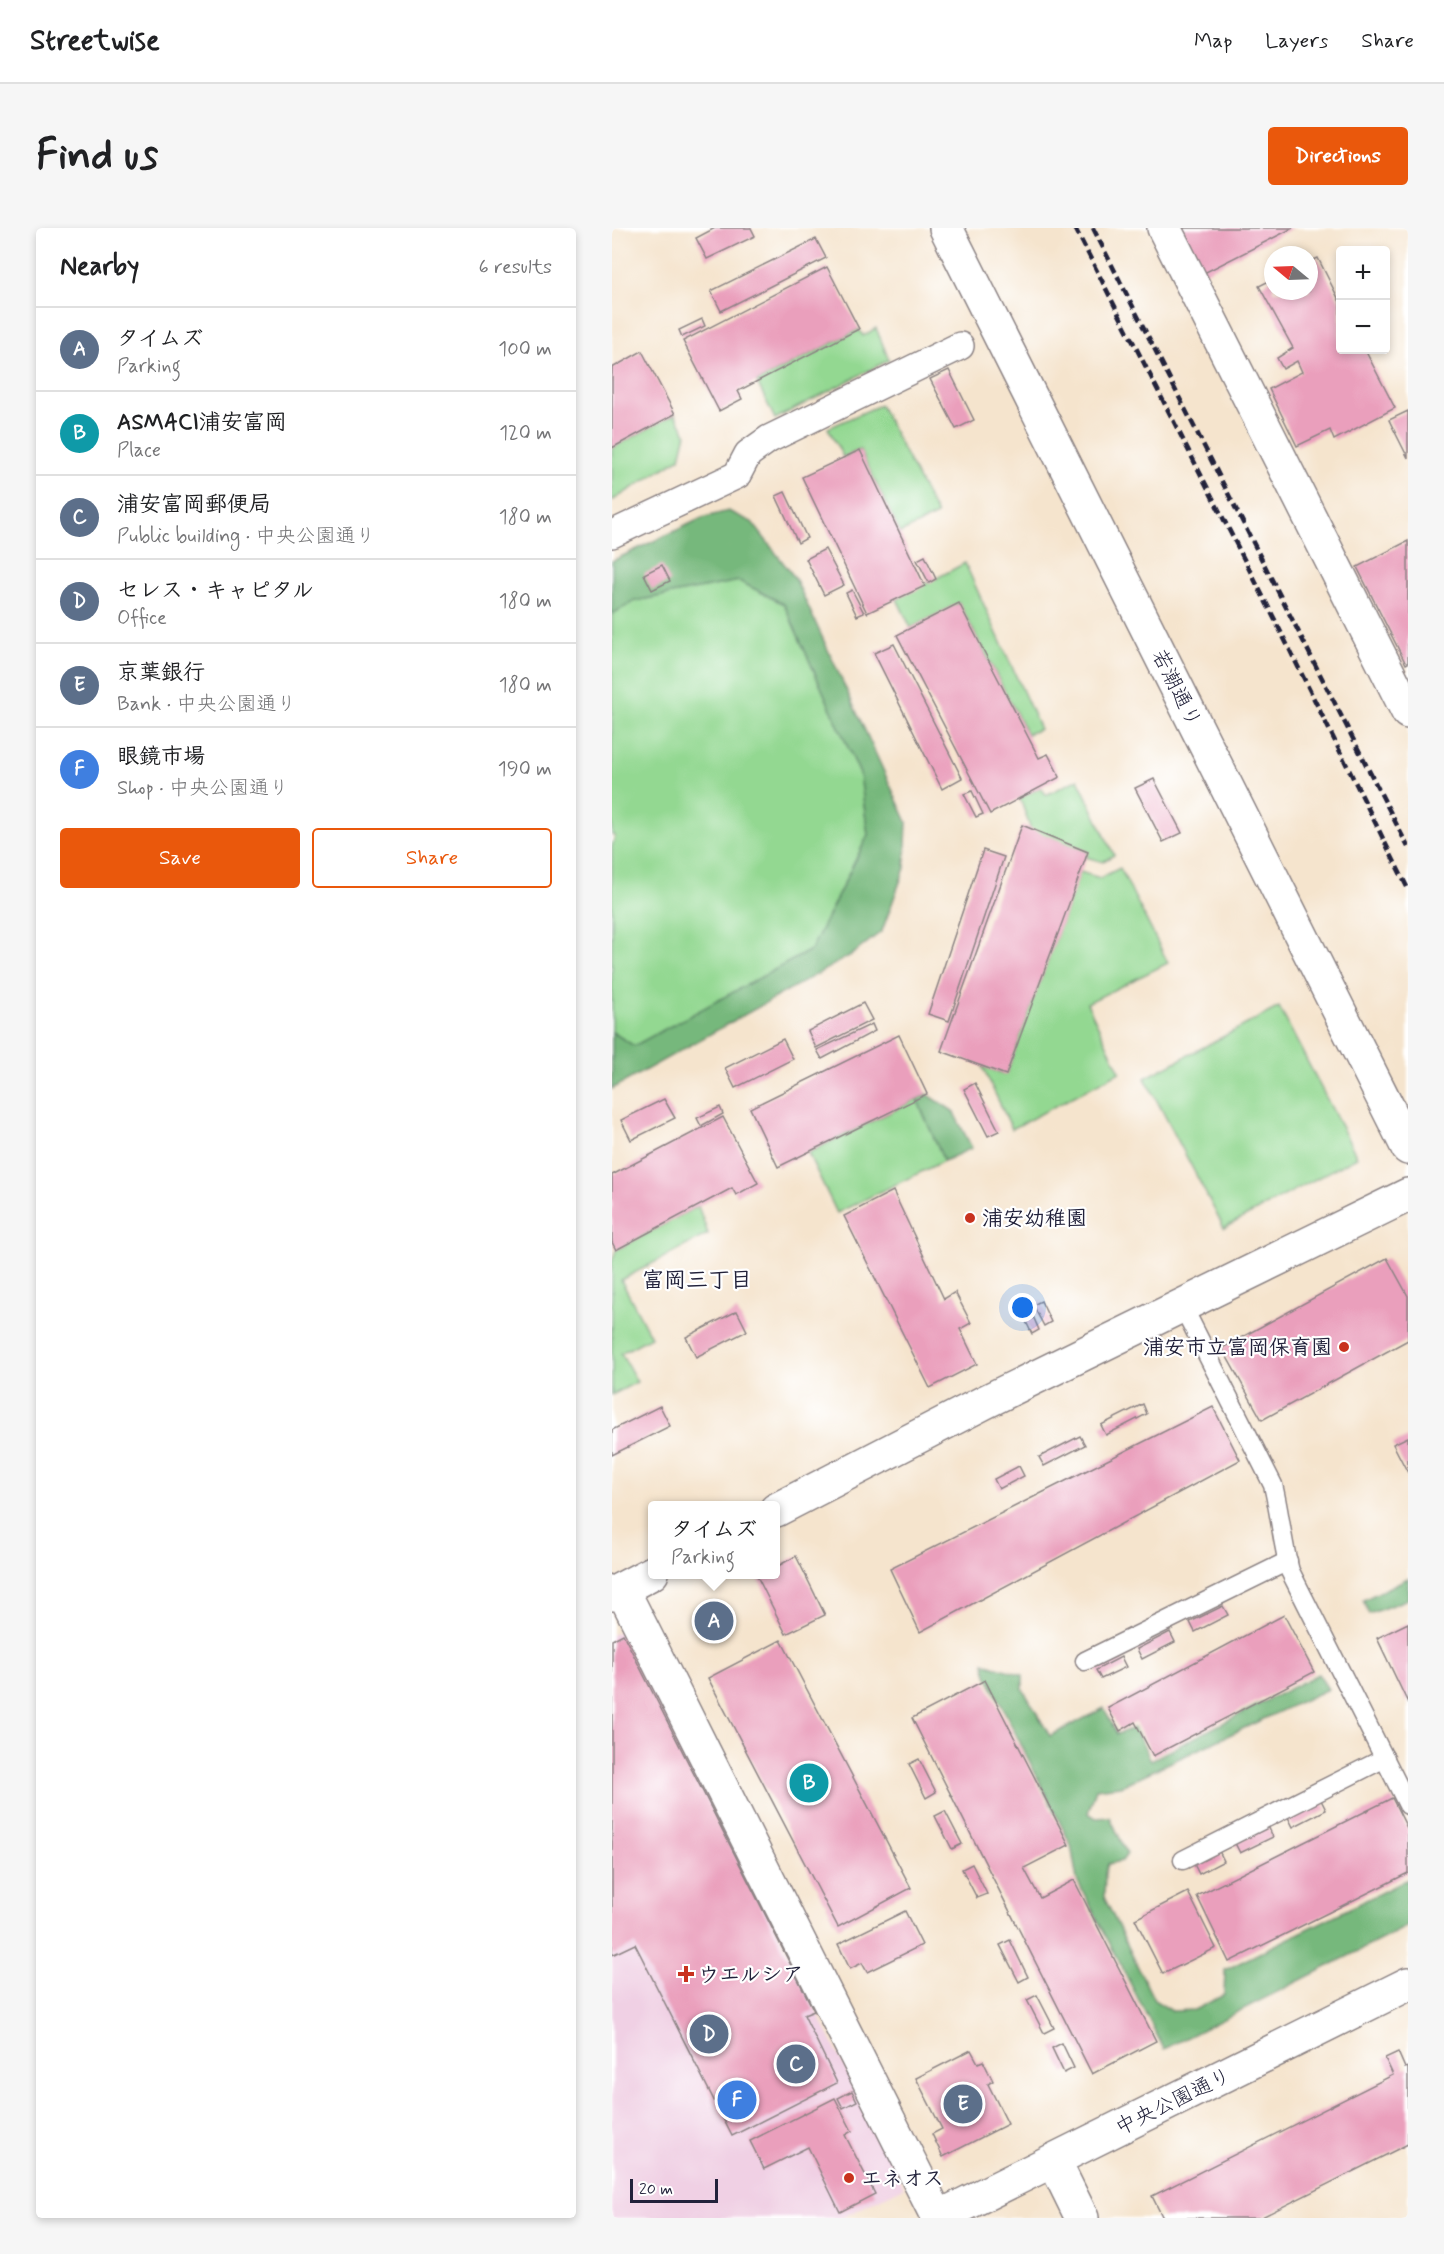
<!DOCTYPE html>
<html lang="en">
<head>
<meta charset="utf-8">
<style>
	body { margin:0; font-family:Mynerve,"Klee One",sans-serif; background:#f6f6f6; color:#202124 }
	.controls { position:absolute; right:18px; top:18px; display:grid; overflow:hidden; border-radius:6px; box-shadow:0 3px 9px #0003 }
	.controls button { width:54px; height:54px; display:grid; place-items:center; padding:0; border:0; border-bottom:2px solid #e0e0e0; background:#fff; color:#202124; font:30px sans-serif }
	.compass { position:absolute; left:652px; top:18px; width:54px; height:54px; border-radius:50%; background:#fff; box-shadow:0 3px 9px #0003; rotate:289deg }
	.scale { position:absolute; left:18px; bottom:15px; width:88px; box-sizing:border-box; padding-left:6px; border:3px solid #22223b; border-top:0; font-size:16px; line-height:21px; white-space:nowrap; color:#22223b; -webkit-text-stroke:4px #fff; paint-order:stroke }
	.you { position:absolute; left:411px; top:1080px; width:21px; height:21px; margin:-15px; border:4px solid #fff; border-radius:50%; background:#1a73e8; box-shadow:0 0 0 9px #1a73e833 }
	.badge { display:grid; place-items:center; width:39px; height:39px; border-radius:50%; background:#ea580c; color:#fff; font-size:20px; font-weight:700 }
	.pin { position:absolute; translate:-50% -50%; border:3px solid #fff; box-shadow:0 2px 6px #0006 }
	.popup { position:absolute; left:36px; top:1273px; width:132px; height:78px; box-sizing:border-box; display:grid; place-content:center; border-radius:6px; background:#fff; filter:drop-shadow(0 2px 4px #0005); font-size:20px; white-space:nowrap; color:#757577 }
	.popup b { font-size:22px; color:#202124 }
	.popup::after { content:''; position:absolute; left:50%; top:100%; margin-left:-12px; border:12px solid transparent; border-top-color:#fff }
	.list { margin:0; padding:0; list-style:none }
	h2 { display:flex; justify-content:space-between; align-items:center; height:78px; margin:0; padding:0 24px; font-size:26px }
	h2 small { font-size:20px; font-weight:400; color:#757577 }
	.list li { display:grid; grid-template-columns:39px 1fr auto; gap:18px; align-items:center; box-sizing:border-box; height:84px; padding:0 24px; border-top:2px solid #e0e0e0 }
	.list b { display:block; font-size:22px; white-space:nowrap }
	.list p { margin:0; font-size:20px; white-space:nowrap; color:#757577 }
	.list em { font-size:20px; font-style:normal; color:#757577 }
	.actions { display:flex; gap:12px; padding:18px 24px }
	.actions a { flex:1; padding:14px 0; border:2px solid #ea580c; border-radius:6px; text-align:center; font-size:21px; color:#ea580c }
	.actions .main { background:#ea580c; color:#fff }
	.map { position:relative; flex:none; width:796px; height:1990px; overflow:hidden; border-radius:6px }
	header { display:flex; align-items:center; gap:36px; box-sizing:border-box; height:84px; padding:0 30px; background:#fff; border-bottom:2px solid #e0e0e0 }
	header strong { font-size:28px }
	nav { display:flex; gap:33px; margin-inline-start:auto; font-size:21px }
	.intro { display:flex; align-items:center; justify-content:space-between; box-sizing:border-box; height:144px; padding:0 36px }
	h1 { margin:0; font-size:42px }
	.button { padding:15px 27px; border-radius:6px; background:#ea580c; color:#fff; font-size:21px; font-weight:700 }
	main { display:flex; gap:36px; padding:0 36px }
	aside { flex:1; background:#fff; border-radius:6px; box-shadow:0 3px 9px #0003 }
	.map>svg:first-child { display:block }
	.built { fill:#f0d0e4 }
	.green { fill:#93d891; stroke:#5a7d66; stroke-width:1.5 }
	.forest { fill:#76b87b; stroke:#4c6d5b; stroke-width:1.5 }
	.building { fill:#ea9fbc }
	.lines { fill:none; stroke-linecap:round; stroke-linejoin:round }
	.service-casing { stroke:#8c8384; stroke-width:21 }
	.pedestrian-casing { stroke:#8c8384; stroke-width:30 }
	.minor-casing { stroke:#8c8384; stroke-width:36 }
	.tertiary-casing { stroke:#8c8384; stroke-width:36 }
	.secondary-casing { stroke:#8c8384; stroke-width:36 }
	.service { stroke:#fff; stroke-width:18 }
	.pedestrian { stroke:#fff; stroke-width:27 }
	.minor { stroke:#fff; stroke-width:33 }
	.tertiary { stroke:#fff; stroke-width:33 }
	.secondary { stroke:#fff; stroke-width:33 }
	.rail { stroke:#22223b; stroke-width:4.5; stroke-dasharray:9 4.5; stroke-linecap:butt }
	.poi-dot { fill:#c8321e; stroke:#fff; stroke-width:2 }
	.labels { text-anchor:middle; stroke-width:4.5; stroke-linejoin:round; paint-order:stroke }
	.street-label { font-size:21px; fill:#22223b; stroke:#fff }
	.poi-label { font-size:21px; font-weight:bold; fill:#22223b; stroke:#fff; text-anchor:start }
	.neighbourhood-label { font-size:22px; font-weight:bold; fill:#22223b; stroke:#fff }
</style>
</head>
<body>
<header>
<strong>Streetwise</strong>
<nav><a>Map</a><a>Layers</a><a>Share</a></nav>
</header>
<div class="intro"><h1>Find us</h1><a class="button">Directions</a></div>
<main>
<aside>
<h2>Nearby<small>6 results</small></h2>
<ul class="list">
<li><span class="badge" style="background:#5c6f8a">A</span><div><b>タイムズ</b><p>Parking</p></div><em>100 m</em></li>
<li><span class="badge" style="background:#0f9aa8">B</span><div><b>ASMACI浦安富岡</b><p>Place</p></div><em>120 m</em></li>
<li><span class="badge" style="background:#5c6f8a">C</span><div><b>浦安富岡郵便局</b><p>Public building · 中央公園通り</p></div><em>180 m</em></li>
<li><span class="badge" style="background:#5c6f8a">D</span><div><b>セレス・キャピタル</b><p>Office</p></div><em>180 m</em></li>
<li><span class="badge" style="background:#5c6f8a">E</span><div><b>京葉銀行</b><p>Bank · 中央公園通り</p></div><em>180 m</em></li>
<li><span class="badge" style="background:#3f7fe0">F</span><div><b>眼鏡市場</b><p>Shop · 中央公園通り</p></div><em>190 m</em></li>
</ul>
<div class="actions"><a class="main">Save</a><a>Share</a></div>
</aside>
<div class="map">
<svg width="796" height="1990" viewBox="0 0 796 1990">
	<rect width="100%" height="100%" fill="#fff"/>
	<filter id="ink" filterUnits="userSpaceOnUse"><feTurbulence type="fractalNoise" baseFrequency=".0167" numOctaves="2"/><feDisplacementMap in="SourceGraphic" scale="12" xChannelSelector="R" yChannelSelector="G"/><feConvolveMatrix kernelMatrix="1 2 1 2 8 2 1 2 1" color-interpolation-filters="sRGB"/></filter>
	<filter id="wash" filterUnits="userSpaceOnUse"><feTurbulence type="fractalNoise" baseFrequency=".008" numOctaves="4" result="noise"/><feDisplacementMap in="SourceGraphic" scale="24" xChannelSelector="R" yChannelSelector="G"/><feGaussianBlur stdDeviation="1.35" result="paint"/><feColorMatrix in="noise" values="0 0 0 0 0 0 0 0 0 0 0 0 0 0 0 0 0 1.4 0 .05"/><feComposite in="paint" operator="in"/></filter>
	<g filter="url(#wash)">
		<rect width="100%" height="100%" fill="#f5e4cd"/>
		<path class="built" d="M 15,1400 L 292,1959 L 229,1990 L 0,1990 L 0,1407 Z"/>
		<g class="green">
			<path d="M 264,100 L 277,132 L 163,191 L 145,154 L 247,101 L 251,108 Z"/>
			<path d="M 268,177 L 325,287 L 288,305 L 248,222 L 231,229 L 216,200 Z"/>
			<path d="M 63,186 L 74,205 L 68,230 L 0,273 L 0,220 Z"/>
			<path d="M 353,335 L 428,501 L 415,506 L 347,375 L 299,400 L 285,371 Z"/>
			<path d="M 127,353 L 172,376 L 248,546 L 256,607 L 199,722 L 22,818 L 0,804 L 0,619 L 3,608 L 0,607 L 0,386 L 23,373 Z"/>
			<path d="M 466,551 L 502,627 L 491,634 L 474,629 L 476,624 L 419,602 L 408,570 L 429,559 L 434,567 Z"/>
			<path d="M 508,640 L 556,735 L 475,775 L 508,844 L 400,901 L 370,838 L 394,847 L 468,644 L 488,650 Z"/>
			<path d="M 667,779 L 745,929 L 612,1000 L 533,850 Z"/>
			<path d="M 305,871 L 332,933 L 225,985 L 196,925 Z"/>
			<path d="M 86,978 L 96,1006 L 9,1052 L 39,1109 L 9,1125 L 25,1154 L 0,1167 L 0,1034 L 4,1022 Z"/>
		</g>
		<g class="forest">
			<path d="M 116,283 L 140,294 L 183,350 L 295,594 L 293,640 L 270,703 L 241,726 L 0,861 L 0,804 L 22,818 L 199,722 L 256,607 L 248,546 L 172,376 L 127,353 L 23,373 L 0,386 L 0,333 L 90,290 Z"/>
			<path d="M 315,866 L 341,883 L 360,920 L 332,933 L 305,871 Z"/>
			<path d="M 796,1350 L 796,1371 L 757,1386 L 751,1372 Z"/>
			<path d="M 372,1435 L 411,1447 L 411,1461 L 438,1508 L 492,1480 L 505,1506 L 522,1500 L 539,1532 L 706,1446 L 716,1461 L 508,1558 L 484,1561 L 476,1585 L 484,1590 L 498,1589 L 515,1626 L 510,1633 L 496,1636 L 493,1645 L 492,1669 L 542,1772 L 560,1783 L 582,1782 L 612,1767 L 613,1742 L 796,1651 L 796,1698 L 552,1821 L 465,1652 L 459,1617 L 376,1450 Z"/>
		</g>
		<g id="blocks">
			<g class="building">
				<path d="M 103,0 L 139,0 L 143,8 L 95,31 L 84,10 Z"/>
				<path d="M 569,0 L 681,0 L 592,45 Z"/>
				<path d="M 204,11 L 214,30 L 109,83 L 99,63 Z"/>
				<path d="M 706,30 L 728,74 L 728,122 L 753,122 L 783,180 L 722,212 L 718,202 L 685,218 L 657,161 L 690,144 L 685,133 L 671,141 L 665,130 L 681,120 L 647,58 L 661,51 L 661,63 L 697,63 L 697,34 Z"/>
				<path d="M 215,39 L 247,101 L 126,163 L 130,171 L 107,183 L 71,113 Z"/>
				<path d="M 90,91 L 93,98 L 70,109 L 67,102 Z"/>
				<path d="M 30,123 L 63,186 L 0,220 L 0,140 Z"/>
				<path d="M 337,142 L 362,192 L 344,201 L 318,151 Z"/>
				<path d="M 796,183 L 796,230 L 777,192 Z"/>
				<path d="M 248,222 L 313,358 L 255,385 L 190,249 Z"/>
				<path d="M 173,264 L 195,310 L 186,315 L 164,268 Z"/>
				<path d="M 796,313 L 796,435 L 794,436 L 745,339 Z"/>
				<path d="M 213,321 L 232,357 L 212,367 L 194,331 Z"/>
				<path d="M 313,328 L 324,351 L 317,355 L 305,332 Z"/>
				<path d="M 50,337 L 58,353 L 40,362 L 32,346 Z"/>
				<path d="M 240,362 L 252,385 L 245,388 L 234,365 Z"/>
				<path d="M 347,375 L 427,530 L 436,526 L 448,549 L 378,586 L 285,407 Z"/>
				<path d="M 282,416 L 350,550 L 330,561 L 262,425 Z"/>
				<path d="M 542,551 L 570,605 L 551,614 L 523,560 Z"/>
				<path d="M 360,563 L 371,586 L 364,589 L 352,566 Z"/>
				<path d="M 410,597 L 476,624 L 394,847 L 329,823 Z"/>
				<path d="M 371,622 L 392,629 L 337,793 L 316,786 Z"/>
				<path d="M 251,775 L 260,792 L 204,820 L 196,803 Z"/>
				<path d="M 260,796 L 263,803 L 210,831 L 205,822 Z"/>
				<path d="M 287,807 L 315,866 L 166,939 L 138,880 Z"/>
				<path d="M 171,811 L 181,831 L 123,860 L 113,840 Z"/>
				<path d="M 363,855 L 387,903 L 376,908 L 352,861 Z"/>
				<path d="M 52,871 L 63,890 L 19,912 L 9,892 Z"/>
				<path d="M 108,879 L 111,886 L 89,898 L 85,890 Z"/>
				<path d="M 111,889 L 146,955 L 124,967 L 120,960 L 4,1022 L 0,1014 L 0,947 Z"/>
				<path d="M 281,963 L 332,1071 L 343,1064 L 359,1095 L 348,1101 L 365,1136 L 318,1160 L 232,988 Z"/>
				<path d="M 775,1030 L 796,1068 L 796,1112 L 650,1192 L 610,1120 Z"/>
				<path d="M 429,1073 L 439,1094 L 432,1098 L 421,1077 Z"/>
				<path d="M 417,1079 L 427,1102 L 420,1106 L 409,1083 Z"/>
				<path d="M 125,1083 L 135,1103 L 84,1129 L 74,1109 Z"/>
				<path d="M 531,1176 L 535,1186 L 494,1207 L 489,1197 Z"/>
				<path d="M 48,1178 L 58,1198 L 0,1227 L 0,1202 Z"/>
				<path d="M 601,1179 L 628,1232 L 308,1404 L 278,1341 Z"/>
				<path d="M 468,1208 L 473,1217 L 432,1238 L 427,1229 Z"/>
				<path d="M 796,1209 L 796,1245 L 781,1216 Z"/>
				<path d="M 407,1238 L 412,1248 L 387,1261 L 382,1251 Z"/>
				<path d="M 184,1328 L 213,1387 L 174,1406 L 145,1348 L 164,1347 L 164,1339 Z"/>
				<path d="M 611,1378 L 616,1387 L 583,1404 L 578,1394 Z"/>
				<path d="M 672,1387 L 702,1444 L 541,1528 L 523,1494 L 508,1503 L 496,1480 Z"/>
				<path d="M 796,1395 L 796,1475 L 765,1410 Z"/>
				<path d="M 558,1404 L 563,1414 L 530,1431 L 525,1421 Z"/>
				<path d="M 11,1406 L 202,1783 L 192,1787 L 225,1855 L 120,1908 L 23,1716 L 0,1727 L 0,1412 Z"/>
				<path d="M 169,1412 L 299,1660 L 226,1699 L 96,1450 Z"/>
				<path d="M 509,1429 L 514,1439 L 489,1451 L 484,1442 Z"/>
				<path d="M 373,1452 L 457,1617 L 412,1640 L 428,1670 L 462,1652 L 544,1813 L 480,1846 L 300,1490 Z"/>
				<path d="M 307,1531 L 324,1564 L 314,1570 L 297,1536 Z"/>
				<path d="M 780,1570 L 796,1602 L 796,1645 L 617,1734 L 585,1668 Z"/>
				<path d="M 709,1572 L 714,1582 L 681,1599 L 676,1589 Z"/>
				<path d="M 333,1583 L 350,1616 L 340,1621 L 323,1588 Z"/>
				<path d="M 656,1598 L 661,1609 L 628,1625 L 623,1615 Z"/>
				<path d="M 607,1623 L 612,1633 L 587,1646 L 582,1636 Z"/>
				<path d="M 360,1636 L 375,1666 L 365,1670 L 350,1641 Z"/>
				<path d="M 576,1664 L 604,1720 L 551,1746 L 523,1691 Z"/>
				<path d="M 293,1683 L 310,1717 L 255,1744 L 250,1735 L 238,1741 L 226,1716 Z"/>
				<path d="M 398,1712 L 416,1749 L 407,1754 L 388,1717 Z"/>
				<path d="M 425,1767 L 442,1800 L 432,1805 L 415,1772 Z"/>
				<path d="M 450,1815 L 462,1840 L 452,1845 L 440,1820 Z"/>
				<path d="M 359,1822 L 366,1835 L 371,1833 L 381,1853 L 376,1856 L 396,1896 L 331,1929 L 320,1906 L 330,1901 L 304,1850 Z"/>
				<path d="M 786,1824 L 793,1840 L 796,1839 L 796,1916 L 648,1990 L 551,1990 L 540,1968 L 781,1847 L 773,1830 Z"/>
				<path d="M 240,1863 L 245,1873 L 231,1880 L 226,1870 Z"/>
				<path d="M 223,1870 L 240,1903 L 233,1907 L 263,1966 L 228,1984 L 196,1919 L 152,1941 L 138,1913 Z"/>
			</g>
		</g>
	</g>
	<g filter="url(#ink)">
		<use href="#blocks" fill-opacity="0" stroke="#8c8384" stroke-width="1.5"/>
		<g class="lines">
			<g class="service-casing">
				<g id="service">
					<path d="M 570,1077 L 661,1257 C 668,1285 670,1314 678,1343 L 796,1577"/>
					<path d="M 473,1433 L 676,1333"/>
					<path d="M 571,1632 L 773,1530"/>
				</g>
			</g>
			<g class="pedestrian-casing">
				<path id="pedestrian" d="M 0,306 L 125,247 L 136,226 L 157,211 L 348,118"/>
			</g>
			<g class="minor-casing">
				<g id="minor">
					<path d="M 552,0 L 796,484"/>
					<path d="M 10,1361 L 326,1990"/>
					<path d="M 442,1933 L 470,1990"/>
				</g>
			</g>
			<g class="tertiary-casing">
				<g id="tertiary">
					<path d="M 164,1282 L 373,1174 L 796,967"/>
					<path d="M 0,1366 L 40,1345"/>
					<path d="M 325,1990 L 796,1756"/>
				</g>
			</g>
			<g class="secondary-casing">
				<path id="secondary" d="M 334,0 L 796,920"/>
			</g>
			<use href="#service" class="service"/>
			<use href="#pedestrian" class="pedestrian"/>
			<use href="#minor" class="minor"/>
			<use href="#tertiary" class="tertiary"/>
			<use href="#secondary" class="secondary"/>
			<g class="rail">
				<path d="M 463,0 L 661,388 L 796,661"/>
				<path d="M 481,0 L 796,619"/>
			</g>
		</g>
	</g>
	<g class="poi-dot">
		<circle cx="358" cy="990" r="6"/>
		<circle cx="732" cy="1119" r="6"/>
		<path d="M71 1737h6v6h6v6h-6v6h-6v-6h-6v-6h6z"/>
		<circle cx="237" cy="1950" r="6"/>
	</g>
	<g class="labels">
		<g class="street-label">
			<text transform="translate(565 460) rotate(63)" y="7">若潮通り</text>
			<text transform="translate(561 1873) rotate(-26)" y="7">中央公園通り</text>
		</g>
		<g class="poi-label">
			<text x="370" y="997">浦安幼稚園</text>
			<text x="720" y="1126" text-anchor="end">浦安市立富岡保育園</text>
			<text x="86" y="1753">ウエルシア</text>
			<text x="249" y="1957">エネオス</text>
		</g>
		<g class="neighbourhood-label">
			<text x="85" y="1059">富岡三丁目</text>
		</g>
	</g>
</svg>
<div class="controls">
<button>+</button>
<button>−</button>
</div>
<svg class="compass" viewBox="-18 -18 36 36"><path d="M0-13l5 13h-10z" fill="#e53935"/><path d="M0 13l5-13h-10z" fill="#757577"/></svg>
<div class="scale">20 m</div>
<div class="you"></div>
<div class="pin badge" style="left:102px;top:1393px;background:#5c6f8a">A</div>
<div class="popup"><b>タイムズ</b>Parking</div>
<div class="pin badge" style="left:197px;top:1555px;background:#0f9aa8">B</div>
<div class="pin badge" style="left:184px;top:1836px;background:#5c6f8a">C</div>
<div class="pin badge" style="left:97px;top:1806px;background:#5c6f8a">D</div>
<div class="pin badge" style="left:351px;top:1876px;background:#5c6f8a">E</div>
<div class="pin badge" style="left:125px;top:1872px;background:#3f7fe0">F</div>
</div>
</main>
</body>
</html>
